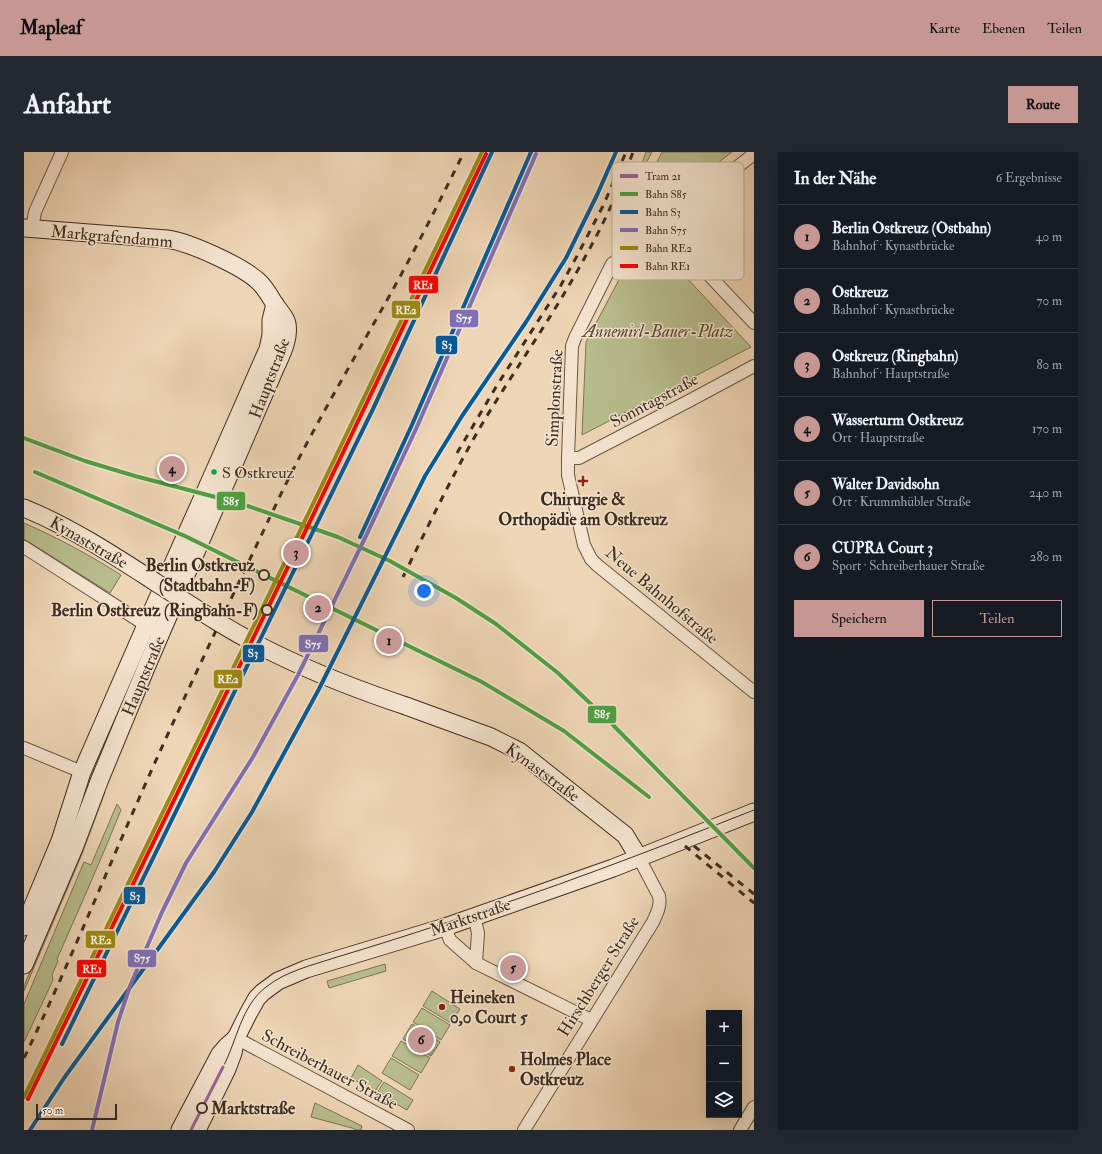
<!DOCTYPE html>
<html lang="de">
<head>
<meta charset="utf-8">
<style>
	body { margin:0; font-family:"IM FELL Double Pica",serif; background:#242831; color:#f1f3f6 }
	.controls { position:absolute; right:12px; bottom:12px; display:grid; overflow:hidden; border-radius:0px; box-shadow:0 4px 16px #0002 }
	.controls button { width:36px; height:36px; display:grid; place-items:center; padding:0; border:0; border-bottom:1px solid #363941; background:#171b24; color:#f1f3f6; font:20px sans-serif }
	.scale { position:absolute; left:12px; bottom:10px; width:81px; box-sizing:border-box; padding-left:4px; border:2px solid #3d2d1f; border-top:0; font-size:11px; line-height:14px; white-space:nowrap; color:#3d2d1f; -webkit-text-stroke:3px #f4e4cf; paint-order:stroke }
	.you { position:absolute; left:400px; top:439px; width:14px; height:14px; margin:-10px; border:3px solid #fff; border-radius:50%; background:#1a73e8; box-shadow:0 0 0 6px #1a73e833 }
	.badge { display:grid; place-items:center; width:26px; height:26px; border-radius:50%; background:#c59692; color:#111; font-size:13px; font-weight:700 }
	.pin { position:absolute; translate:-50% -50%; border:2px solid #fff; box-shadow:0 1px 4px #0006 }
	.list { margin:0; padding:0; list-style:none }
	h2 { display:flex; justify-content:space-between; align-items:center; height:52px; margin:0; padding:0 16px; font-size:17px }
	h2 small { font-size:13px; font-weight:400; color:#9ea1a6 }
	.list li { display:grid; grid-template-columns:26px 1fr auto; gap:12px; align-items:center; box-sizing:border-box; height:64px; padding:0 16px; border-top:1px solid #363941 }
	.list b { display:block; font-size:15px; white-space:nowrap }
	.list p { margin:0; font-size:13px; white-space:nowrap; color:#9ea1a6 }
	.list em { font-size:13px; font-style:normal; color:#9ea1a6 }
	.actions { display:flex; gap:8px; padding:12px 16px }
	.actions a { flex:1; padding:9px 0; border:1px solid #c59692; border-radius:0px; text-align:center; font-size:14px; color:#c59692 }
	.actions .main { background:#c59692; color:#111 }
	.icon { flex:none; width:22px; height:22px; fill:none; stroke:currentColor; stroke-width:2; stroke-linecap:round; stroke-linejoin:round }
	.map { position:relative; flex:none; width:730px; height:978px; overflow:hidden; border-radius:0px }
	header { display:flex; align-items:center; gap:24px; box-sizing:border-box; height:56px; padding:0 20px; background:#c59692; color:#111 }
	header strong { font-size:19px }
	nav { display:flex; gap:22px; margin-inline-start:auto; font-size:14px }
	.intro { display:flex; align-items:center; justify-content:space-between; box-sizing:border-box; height:96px; padding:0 24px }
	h1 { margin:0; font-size:28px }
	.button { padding:10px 18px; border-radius:0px; background:#c59692; color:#111; font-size:14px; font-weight:700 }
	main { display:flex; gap:24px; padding:0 24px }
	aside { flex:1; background:#171b24; border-radius:0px; box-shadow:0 4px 16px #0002 }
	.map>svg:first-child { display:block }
	.green { fill:#b8bd8e; stroke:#7a7556 }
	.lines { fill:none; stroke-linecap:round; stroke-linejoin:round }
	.street-casing { stroke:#695744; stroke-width:14 }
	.secondary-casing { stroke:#3d2d1f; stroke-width:19 }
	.street { stroke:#f4e4cf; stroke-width:12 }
	.secondary { stroke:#f4e4cf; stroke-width:17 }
	.tram { stroke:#3d2d1f; stroke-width:1 }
	.rail { stroke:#3d2d1f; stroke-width:3; stroke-dasharray:7 7; stroke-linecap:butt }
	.secondary-bridge-casing { stroke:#3d2d1f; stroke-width:19; stroke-linecap:butt }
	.secondary-bridge { stroke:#f4e4cf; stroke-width:17 }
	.rail-1-casing { stroke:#f4e4cf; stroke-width:7 }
	.rail-2-casing { stroke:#f4e4cf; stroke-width:7 }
	.rail-3-casing { stroke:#f4e4cf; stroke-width:7 }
	.rail-4-casing { stroke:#f4e4cf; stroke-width:7 }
	.rail-5-casing { stroke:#f4e4cf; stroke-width:7 }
	.rail-1 { stroke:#4fa041; stroke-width:4 }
	.rail-2 { stroke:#055a99; stroke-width:4 }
	.rail-3 { stroke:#8070b7; stroke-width:4 }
	.rail-4 { stroke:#9e8a10; stroke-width:4 }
	.rail-5 { stroke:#f00; stroke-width:4 }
	.tram-1-casing { stroke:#f4e4cf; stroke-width:6 }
	.tram-1 { stroke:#969; stroke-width:3 }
	.bus-dot { fill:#00a651; stroke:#f4e4cf; stroke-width:1.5 }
	.poi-dot { fill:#8f2418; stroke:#f4e4cf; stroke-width:1.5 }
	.stop-dot { fill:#f4e4cf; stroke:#3d2d1f; stroke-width:2 }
	.labels { text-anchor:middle; stroke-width:3; stroke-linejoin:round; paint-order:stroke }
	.bus-label { font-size:16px; fill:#3d2d1f; stroke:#f4e4cf; text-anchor:start }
	.street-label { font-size:17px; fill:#3d2d1f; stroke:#f4e4cf }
	.park-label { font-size:17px; font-style:italic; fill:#564a35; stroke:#f4e4cf }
	.poi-label { font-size:17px; font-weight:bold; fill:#3d2d1f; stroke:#f4e4cf; text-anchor:start }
	.stop-label { font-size:17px; font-weight:bold; fill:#3d2d1f; stroke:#f4e4cf; text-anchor:end }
	.key { fill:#f4e4cf; stroke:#bdad9a; stroke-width:1 }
	.key-label { font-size:11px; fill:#3d2d1f }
	.line-badge { stroke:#f4e4cf; stroke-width:1.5 }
	.badge-label { font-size:11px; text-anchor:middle; font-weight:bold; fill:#fff }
</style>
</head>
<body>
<header>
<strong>Mapleaf</strong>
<nav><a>Karte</a><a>Ebenen</a><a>Teilen</a></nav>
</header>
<div class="intro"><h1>Anfahrt</h1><a class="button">Route</a></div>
<main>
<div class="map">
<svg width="730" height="978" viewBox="0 0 730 978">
	<rect width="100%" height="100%" fill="#eed5b5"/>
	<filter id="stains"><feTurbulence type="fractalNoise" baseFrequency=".005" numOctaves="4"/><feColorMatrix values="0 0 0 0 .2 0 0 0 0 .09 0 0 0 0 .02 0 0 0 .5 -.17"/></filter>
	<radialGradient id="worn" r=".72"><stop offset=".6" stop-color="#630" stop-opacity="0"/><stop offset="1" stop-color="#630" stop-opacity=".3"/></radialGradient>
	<g class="green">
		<path d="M 622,0 L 628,0 L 610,34 Z"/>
		<path d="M 638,0 L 708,0 L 625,64 L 624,68 L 592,93 L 591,92 Z"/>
		<path d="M 634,95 L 727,195 L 558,283 L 562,190 L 598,122 Z"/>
		<path d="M 0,371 C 34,386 66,403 97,423 L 86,441 L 0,387 Z"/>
		<path d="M 79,639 L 81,640 L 58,702 L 0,839 L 0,834 L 58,696 Z"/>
		<path d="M 93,652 L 97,658 C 77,708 55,757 33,807 L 34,809 L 28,823 L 29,828 L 0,890 L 0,852 L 60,710 L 67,713 Z"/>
		<path d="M 361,812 L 362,819 L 305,836 L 303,829 Z"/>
		<path d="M 408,839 L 436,857 L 427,871 L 399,854 Z"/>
		<path d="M 398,856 L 426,873 L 417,888 L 389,870 Z"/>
		<path d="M 388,872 L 416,890 L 407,904 L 379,887 Z"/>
		<path d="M 377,889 L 406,906 L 397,921 L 368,904 Z"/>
		<path d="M 367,906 L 395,923 L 386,938 L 358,921 Z"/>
		<path d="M 334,913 L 358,929 L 351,939 L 327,926 Z"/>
		<path d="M 360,930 L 389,948 L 383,958 L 353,941 Z"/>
		<path d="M 291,951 L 338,974 L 337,978 L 332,978 L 328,976 L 287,965 Z"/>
	</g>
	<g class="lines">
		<g class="street-casing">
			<g id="street">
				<path d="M 730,2 L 588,112 L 551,186 L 548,194 L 544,306 L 544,323 L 560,393 L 567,407 L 573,413 L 730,540"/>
				<path d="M 638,73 L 730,171"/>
				<path d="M 8,77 L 11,60 L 38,0"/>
				<path d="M 544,306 L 555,306 L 663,250 L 730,214"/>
				<path d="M 0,395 L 128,477"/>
				<path d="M 0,596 L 58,620"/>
				<path d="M 450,764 L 454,781 L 452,811"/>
				<path d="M 421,775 L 426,788 L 452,811 L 567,868"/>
				<path d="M 212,886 L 384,978"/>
				<path d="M 500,978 L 629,770 C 633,761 637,754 635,744 L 615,706"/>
				<path d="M 716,978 L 730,955"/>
			</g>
		</g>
		<g class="secondary-casing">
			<g id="secondary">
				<path d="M 0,76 L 143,87 C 165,90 218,114 234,129 C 242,136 246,145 252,154 C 256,160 262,165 263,172 C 266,188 256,205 250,219 L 124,511 L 76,627 L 50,696 L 0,813"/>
				<path d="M 0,356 C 46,375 86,401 128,428"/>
				<path d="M 382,554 L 467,585 L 495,599 L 601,683 L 615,706"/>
				<path d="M 0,775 L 36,689 L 58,620 L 133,448 L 190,320 L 244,197 L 247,183 L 247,168 L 251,152"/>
				<path d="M 156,978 L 196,902 L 203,894 L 212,886"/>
				<path d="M 173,978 L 203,917 L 209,901 L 212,886 L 224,862 L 233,846 L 239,840 L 254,829 L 282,817 L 421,775 L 535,735 L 589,716 L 730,660"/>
			</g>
		</g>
		<use href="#street" class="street"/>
		<use href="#secondary" class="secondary"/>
		<path class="tram" d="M 199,915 C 213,889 217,854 242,835 C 262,819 289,813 313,805 C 347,795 381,784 415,773 C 522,739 626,699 730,658"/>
		<g class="rail">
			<path d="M 433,301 L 472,235 L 537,133 L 553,104 L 580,52 L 602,0"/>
			<path d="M 379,425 C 405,372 431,318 461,267 C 494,213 530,162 560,107 C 579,73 596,37 609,0"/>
			<path d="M 661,694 L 730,751"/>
			<path d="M 670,694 L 730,742"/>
			<path d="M 0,906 C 42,819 78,730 117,642 C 161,542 209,443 256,344 C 287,280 323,219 358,157 C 387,106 414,53 440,0"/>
		</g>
		<g class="secondary-bridge-casing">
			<path id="secondary-bridge" d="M 128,428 C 168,454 207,480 250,501 C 293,522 337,539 382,554"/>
		</g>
		<use href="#secondary-bridge" class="secondary-bridge"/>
		<g class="rail-1-casing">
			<g id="rail-1">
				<path d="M 0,286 L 61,309 L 111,324 L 218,352 L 314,385 L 366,409 L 432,446 L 472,472 L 534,521 L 585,569 L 730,716"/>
				<path d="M 11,320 L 161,384 L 458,530 L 540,579 L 625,645"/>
			</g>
		</g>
		<g class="rail-2-casing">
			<g id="rail-2">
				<path d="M 336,385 L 387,275 L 507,0"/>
				<path d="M 38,892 L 349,257 L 468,0"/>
				<path d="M 6,978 L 40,926 L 190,720 L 228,660 L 295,537 L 401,324 L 438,264 L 502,170 L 542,106 L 573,43 L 592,0"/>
			</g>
		</g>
		<g class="rail-3-casing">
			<path id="rail-3" d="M 68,978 L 94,870 L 106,834 L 138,760 L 162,711 L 229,605 L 274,523 L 341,386 L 392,277 L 512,2"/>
		</g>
		<g class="rail-4-casing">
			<path id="rail-4" d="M 0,945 L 276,379 L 458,0"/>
		</g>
		<g class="rail-5-casing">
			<path id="rail-5" d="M 4,947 L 280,382 L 462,2"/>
		</g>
		<use href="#rail-1" class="rail-1"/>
		<use href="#rail-2" class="rail-2"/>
		<use href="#rail-3" class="rail-3"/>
		<use href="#rail-4" class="rail-4"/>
		<use href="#rail-5" class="rail-5"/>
		<g class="tram-1-casing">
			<path id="tram-1" d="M 167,978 L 199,915"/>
		</g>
		<use href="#tram-1" class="tram-1"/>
	</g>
	<circle class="bus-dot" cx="190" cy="320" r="3.5"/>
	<g class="poi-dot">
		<path d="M557 323h4v4h4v4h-4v4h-4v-4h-4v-4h4z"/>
		<circle cx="418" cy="855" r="4"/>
		<circle cx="488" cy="917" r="4"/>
	</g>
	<g class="stop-dot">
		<circle cx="240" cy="423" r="5"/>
		<circle cx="243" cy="458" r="5"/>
		<circle cx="178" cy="956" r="5"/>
	</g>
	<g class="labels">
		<g class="bus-label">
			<text x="198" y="326">S Ostkreuz</text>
		</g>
		<g class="street-label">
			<text transform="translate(88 84) rotate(5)" y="6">Markgrafendamm</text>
			<text transform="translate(245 226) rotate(-69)" y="6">Hauptstraße</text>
			<text transform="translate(530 246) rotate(-87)" y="6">Simplonstraße</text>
			<text transform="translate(630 248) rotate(-28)" y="6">Sonntagstraße</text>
			<text transform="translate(65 390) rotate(30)" y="6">Kynaststraße</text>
			<text transform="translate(638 443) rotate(40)" y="6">Neue Bahnhofstraße</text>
			<text transform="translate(119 524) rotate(-67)" y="6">Hauptstraße</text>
			<text transform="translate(519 620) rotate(36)" y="6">Kynaststraße</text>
			<text transform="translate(446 765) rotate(-19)" y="6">Marktstraße</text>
			<text transform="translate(574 824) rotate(-58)" y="6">Hirschberger Straße</text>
			<text transform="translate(306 917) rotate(28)" y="6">Schreiberhauer Straße</text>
		</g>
		<g class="park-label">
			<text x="634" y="185">Annemirl-Bauer-Platz</text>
		</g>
		<g class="poi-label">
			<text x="559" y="353" text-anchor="middle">Chirurgie &amp;<tspan x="559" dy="20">Orthopädie am Ostkreuz</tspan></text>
			<text x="426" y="851">Heineken<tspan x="426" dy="20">0,0 Court 5</tspan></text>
			<text x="496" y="913">Holmes Place<tspan x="496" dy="20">Ostkreuz</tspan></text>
		</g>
		<g class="stop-label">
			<text x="231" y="419">Berlin Ostkreuz<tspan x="231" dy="20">(Stadtbahn-F)</tspan></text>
			<text x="234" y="464">Berlin Ostkreuz (Ringbahn-F)</text>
			<text x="187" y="962" text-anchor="start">Marktstraße</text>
		</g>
	</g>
	<rect x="588" y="10" width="132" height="118" rx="6" class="key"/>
	<rect x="596" y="22" width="18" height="4" fill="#969"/>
	<rect x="596" y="40" width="18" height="4" fill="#4fa041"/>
	<rect x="596" y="58" width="18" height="4" fill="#055a99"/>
	<rect x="596" y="76" width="18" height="4" fill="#8070b7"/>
	<rect x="596" y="94" width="18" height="4" fill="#9e8a10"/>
	<rect x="596" y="112" width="18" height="4" fill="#f00"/>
	<g class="key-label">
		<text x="621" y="28">Tram 21</text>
		<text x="621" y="46">Bahn S85</text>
		<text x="621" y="64">Bahn S3</text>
		<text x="621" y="82">Bahn S75</text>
		<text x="621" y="100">Bahn RE2</text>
		<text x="621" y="118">Bahn RE1</text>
	</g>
	<g class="line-badge">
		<rect x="384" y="123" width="31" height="19" rx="4" fill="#f00"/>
		<rect x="367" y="148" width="30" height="19" rx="4" fill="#9e8a10"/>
		<rect x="425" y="157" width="30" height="19" rx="4" fill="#8070b7"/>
		<rect x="411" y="183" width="23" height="20" rx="4" fill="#055a99"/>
		<rect x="192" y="339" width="30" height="20" rx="4" fill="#4fa041"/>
		<rect x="274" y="482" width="31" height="19" rx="4" fill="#8070b7"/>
		<rect x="218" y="492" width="23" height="19" rx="4" fill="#055a99"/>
		<rect x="189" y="517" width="30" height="20" rx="4" fill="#9e8a10"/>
		<rect x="563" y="553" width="30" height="19" rx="4" fill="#4fa041"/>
		<rect x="99" y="734" width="23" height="19" rx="4" fill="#055a99"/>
		<rect x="61" y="778" width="31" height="19" rx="4" fill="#9e8a10"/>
		<rect x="103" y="797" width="30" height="19" rx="4" fill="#8070b7"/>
		<rect x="52" y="807" width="31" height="19" rx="4" fill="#f00"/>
	</g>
	<g class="badge-label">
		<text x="399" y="137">RE1</text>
		<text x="382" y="162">RE2</text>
		<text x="440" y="170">S75</text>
		<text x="423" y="197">S3</text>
		<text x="207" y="353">S85</text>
		<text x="289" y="496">S75</text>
		<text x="229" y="505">S3</text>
		<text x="204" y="531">RE2</text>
		<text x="578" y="566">S85</text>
		<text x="111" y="748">S3</text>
		<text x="77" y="792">RE2</text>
		<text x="118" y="810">S75</text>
		<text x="68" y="821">RE1</text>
	</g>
	<rect width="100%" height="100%" filter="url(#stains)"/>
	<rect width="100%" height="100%" fill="url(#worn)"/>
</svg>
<div class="controls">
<button>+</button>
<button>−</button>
<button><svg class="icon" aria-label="layers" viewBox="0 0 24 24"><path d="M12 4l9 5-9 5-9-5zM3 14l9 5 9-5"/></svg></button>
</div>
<div class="scale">50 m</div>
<div class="you"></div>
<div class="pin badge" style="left:365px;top:489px">1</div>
<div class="pin badge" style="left:294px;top:456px">2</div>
<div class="pin badge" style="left:272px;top:401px">3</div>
<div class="pin badge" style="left:148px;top:317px">4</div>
<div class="pin badge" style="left:489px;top:816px">5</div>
<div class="pin badge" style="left:397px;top:888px">6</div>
</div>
<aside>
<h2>In der Nähe<small>6 Ergebnisse</small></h2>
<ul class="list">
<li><span class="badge">1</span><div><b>Berlin Ostkreuz (Ostbahn)</b><p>Bahnhof · Kynastbrücke</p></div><em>40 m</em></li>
<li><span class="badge">2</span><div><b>Ostkreuz</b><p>Bahnhof · Kynastbrücke</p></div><em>70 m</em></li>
<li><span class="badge">3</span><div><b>Ostkreuz (Ringbahn)</b><p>Bahnhof · Hauptstraße</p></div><em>80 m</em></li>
<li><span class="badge">4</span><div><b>Wasserturm Ostkreuz</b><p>Ort · Hauptstraße</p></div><em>170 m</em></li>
<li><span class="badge">5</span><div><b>Walter Davidsohn</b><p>Ort · Krummhübler Straße</p></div><em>240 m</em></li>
<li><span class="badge">6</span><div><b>CUPRA Court 3</b><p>Sport · Schreiberhauer Straße</p></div><em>280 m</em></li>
</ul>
<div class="actions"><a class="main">Speichern</a><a>Teilen</a></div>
</aside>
</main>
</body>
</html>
